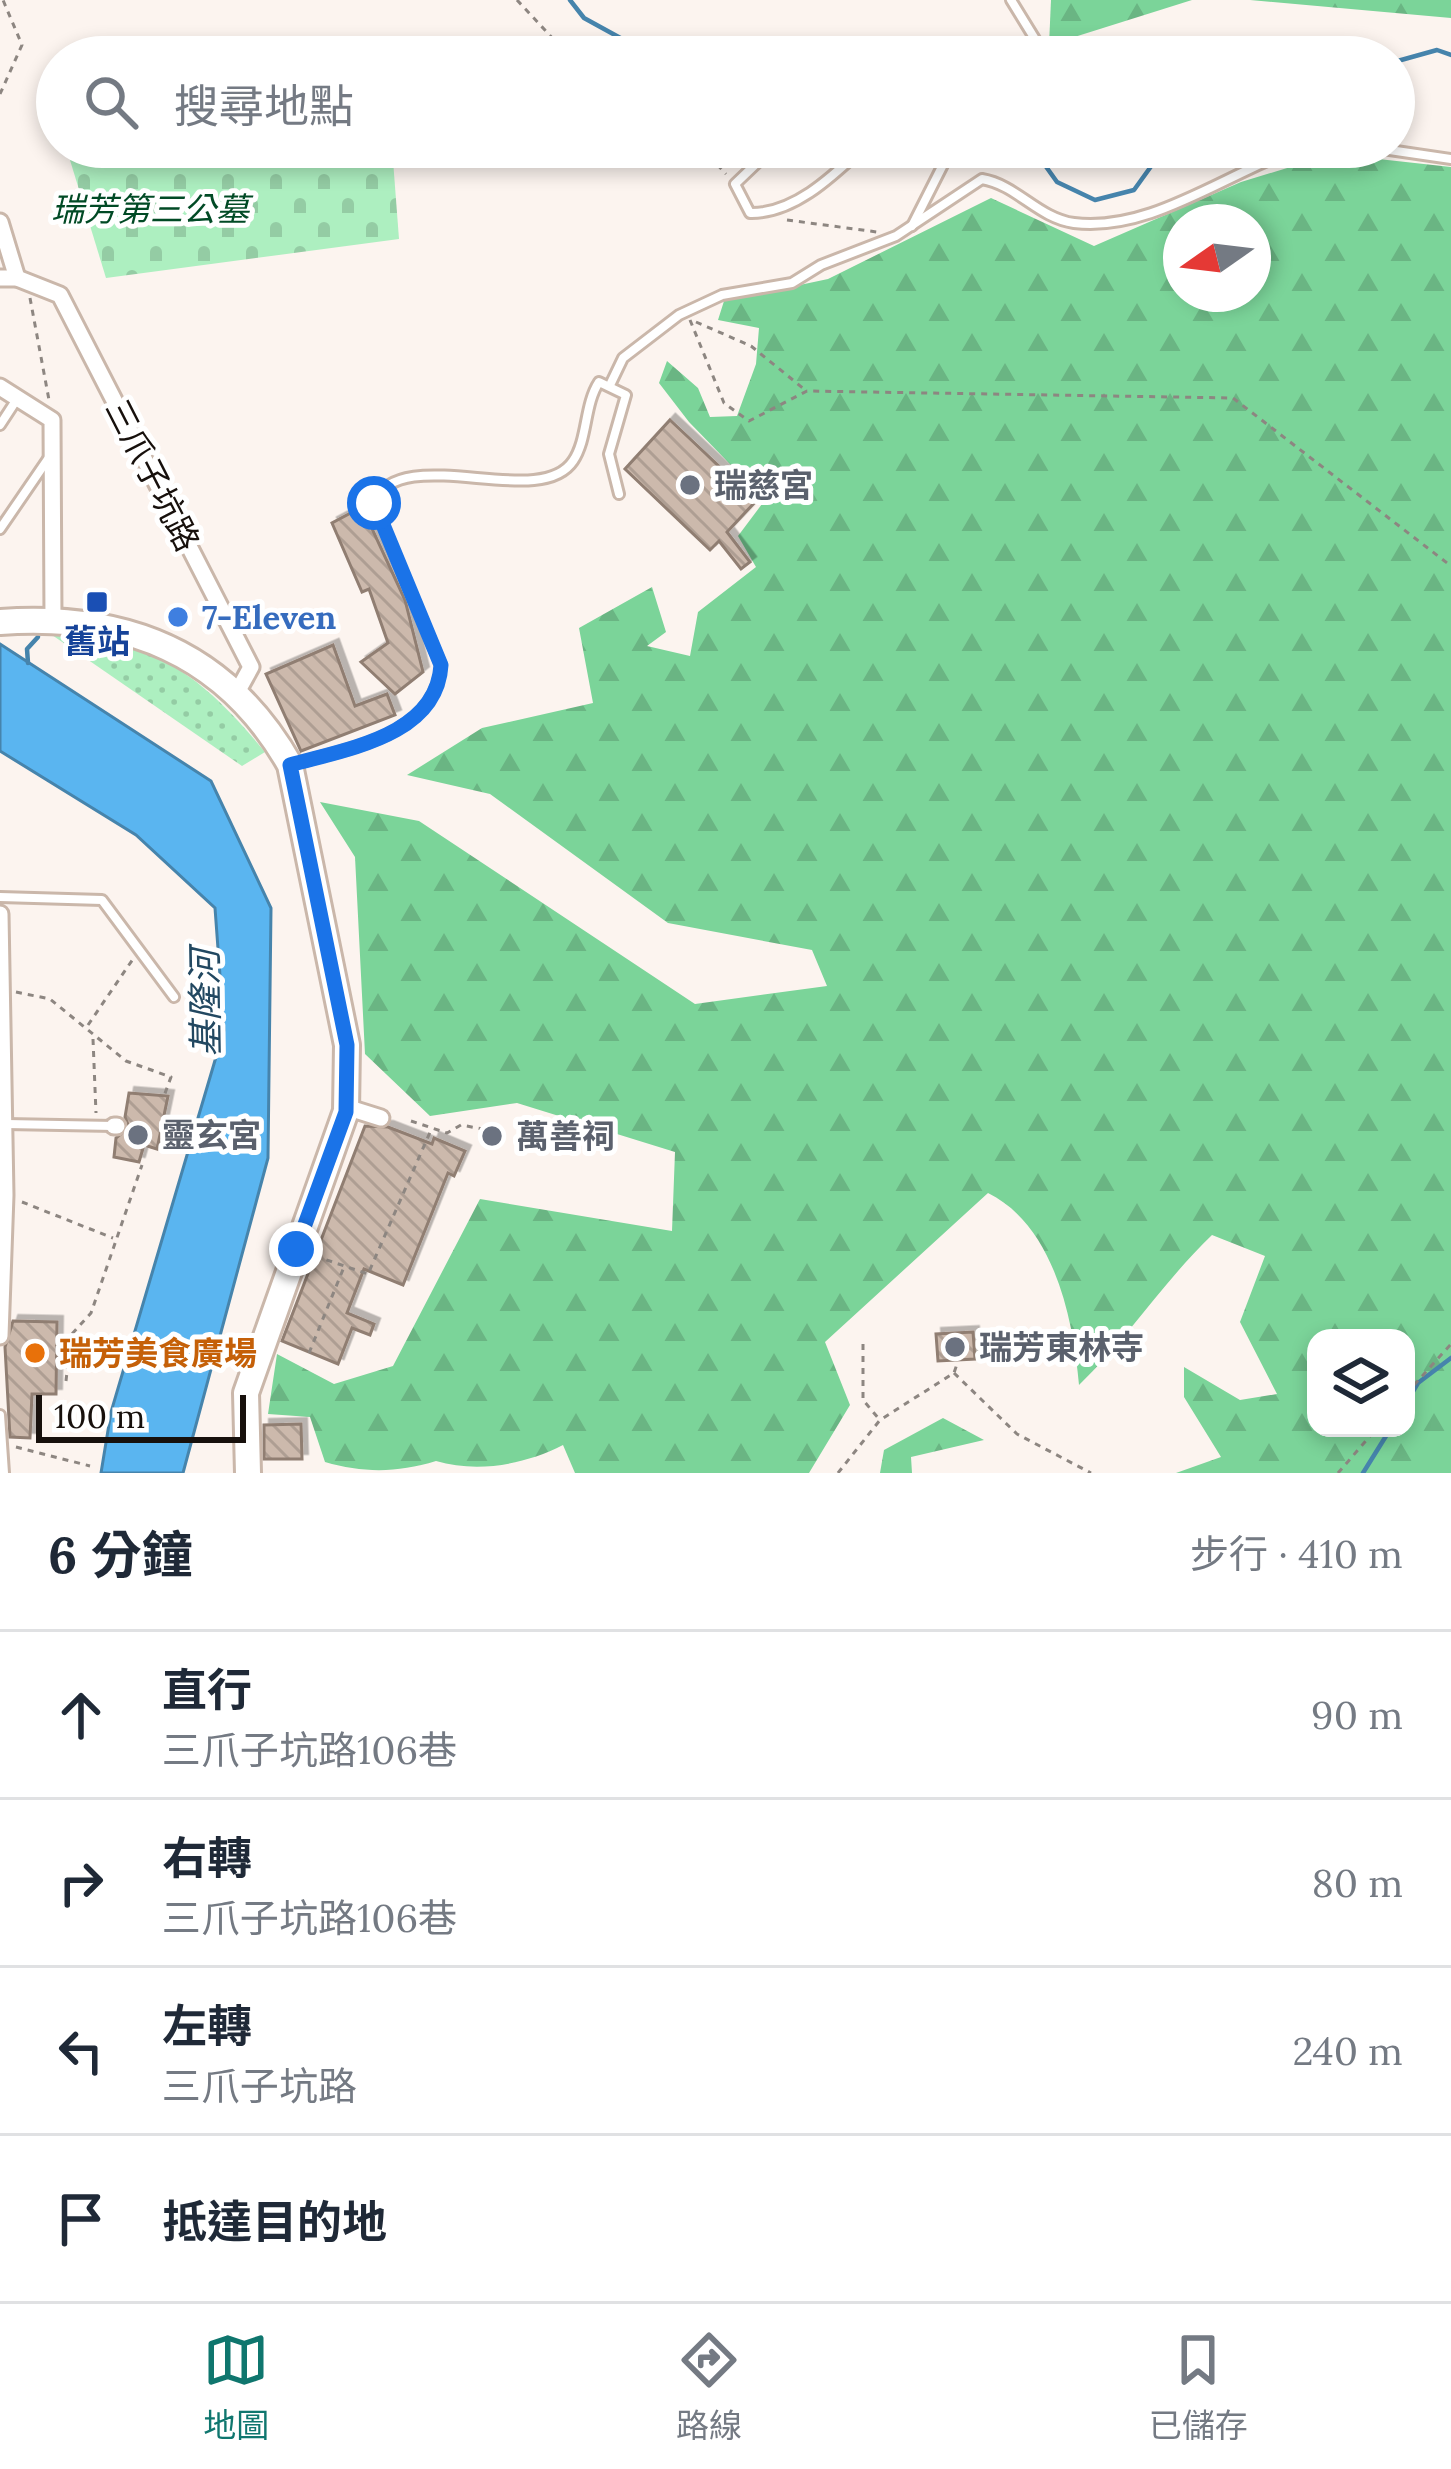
<!DOCTYPE html>
<html lang="zh-TW">
<head>
<meta charset="utf-8">
<style>
	body { margin:0; font-family:Lora,"Noto Sans TC",serif; background:#f6f6f7; color:#1f2937 }
	.controls { position:absolute; right:36px; bottom:36px; display:grid; overflow:hidden; border-radius:24px; box-shadow:0 6px 18px #0003 }
	.controls button { width:108px; height:108px; display:grid; place-items:center; padding:0; border:0; border-bottom:3px solid #e0e1e3; background:#fff; color:#1f2937; font:60px sans-serif }
	.compass { position:absolute; left:1163px; top:204px; width:108px; height:108px; border-radius:50%; background:#fff; box-shadow:0 6px 18px #0003; rotate:256deg }
	.scale { position:absolute; left:36px; bottom:30px; width:210px; box-sizing:border-box; padding-left:12px; border:6px solid #17100c; border-top:0; font-size:33px; line-height:42px; white-space:nowrap; color:#17100c; -webkit-text-stroke:9px #fff; paint-order:stroke }
	.stop { position:absolute; width:36px; height:36px; margin:-27px; border:9px solid #1a73e8; border-radius:50%; background:#fff }
	.stop.end { background:#1a73e8; border-color:#fff; box-shadow:0 3px 12px #0008 }
	.list { margin:0; padding:0; list-style:none }
	h2 { display:flex; justify-content:space-between; align-items:center; height:156px; margin:0; padding:0 48px; font-size:51px }
	h2 small { font-size:39px; font-weight:400; color:#747a83 }
	.list li { display:grid; grid-template-columns:78px 1fr auto; gap:36px; align-items:center; box-sizing:border-box; height:168px; padding:0 48px; border-top:3px solid #e0e1e3 }
	.list b { display:block; font-size:45px; white-space:nowrap }
	.list p { margin:0; font-size:39px; white-space:nowrap; color:#747a83 }
	.list em { font-size:39px; font-style:normal; color:#747a83 }
	.icon { flex:none; width:66px; height:66px; fill:none; stroke:currentColor; stroke-width:2; stroke-linecap:round; stroke-linejoin:round }
	.map { position:relative; flex:none; width:1451px; height:1473px; overflow:hidden }
	.search { position:absolute; background:#fff; box-shadow:0 6px 18px #0003; left:36px; right:36px; top:36px; height:132px; display:flex; align-items:center; gap:30px; box-sizing:border-box; padding:0 42px; border-radius:66px; color:#747a83; font-size:45px }
	.sheet { height:828px; background:#fff }
	nav { display:flex; justify-content:space-around; align-items:center; box-sizing:border-box; height:168px; border-top:3px solid #e0e1e3; background:#fff; font-size:33px; color:#747a83 }
	nav a { display:grid; justify-items:center; gap:6px }
	nav .on { color:#0f766e }
	.map>svg:first-child { display:block }
	.forest { fill:url(#forest-firs); fill-rule:evenodd }
	.cemetery { fill:url(#cemetery-stones) }
	.park { fill:url(#park-dots) }
	.water { fill:#5ab5f0; stroke:#4684ac; stroke-width:3 }
	.lines { fill:none; stroke-linecap:round; stroke-linejoin:round }
	.stream { stroke:#4684ac; stroke-width:4.5 }
	.building { fill:url(#building-back-hatch); stroke:#907e72; stroke-width:3; filter:url(#shadow) }
	.service-casing { stroke:#cab7aa; stroke-width:14 }
	.minor-casing { stroke:#cab7aa; stroke-width:21 }
	.primary-casing { stroke:#cab7aa; stroke-width:30 }
	.path { stroke:#8d8681; stroke-width:3; stroke-dasharray:6 6; stroke-linecap:butt }
	.service { stroke:#fff; stroke-width:8 }
	.minor { stroke:#fff; stroke-width:15 }
	.primary { stroke:#fff; stroke-width:24 }
	.route { stroke:#1a73e8; stroke-width:15 }
	.worship-dot { fill:#6b7280; stroke:#fff; stroke-width:4.5 }
	.transit-dot { fill:#1a4fb4; stroke:#fff; stroke-width:4.5 }
	.shop-dot { fill:#3f7fe0; stroke:#fff; stroke-width:4.5 }
	.food-dot { fill:#e8710a; stroke:#fff; stroke-width:4.5 }
	.labels { text-anchor:middle; stroke-width:10; stroke-linejoin:round; paint-order:stroke }
	.park-label { font-size:33px; font-style:italic; fill:#014a25; stroke:#fff }
	.street-label { font-size:33px; fill:#17100c; stroke:#fff }
	.worship-label { font-size:33px; font-weight:bold; fill:#5b616d; stroke:#fff; text-anchor:start }
	.shop-label { font-size:33px; font-weight:bold; fill:#366cbe; stroke:#fff; text-anchor:start }
	.transit-label { font-size:33px; font-weight:bold; fill:#164399; stroke:#fff }
	.food-label { font-size:33px; font-weight:bold; fill:#c56008; stroke:#fff; text-anchor:start }
	.water-label { font-size:36px; font-style:italic; fill:#224861; stroke:#fff }
</style>
</head>
<body>
<div class="map">
<svg width="1451" height="1473" viewBox="0 0 1451 1473">
	<defs>
		<pattern id="forest-firs" width="22" height="20" patternUnits="userSpaceOnUse" patternTransform="scale(3)"><rect width="22" height="20" fill="#7bd499"/><path d="M5 1l3.5 6h-7zM16 11l3.5 6h-7z" fill="#6ab583"/></pattern>
		<pattern id="cemetery-stones" width="16" height="16" patternUnits="userSpaceOnUse" patternTransform="scale(3)"><rect width="16" height="16" fill="#adefc0"/><path d="M2 7V4a2 2 0 0 1 4 0v3zM10 15v-3a2 2 0 0 1 4 0v3z" fill="#94cca4"/></pattern>
		<pattern id="park-dots" width="8" height="8" patternUnits="userSpaceOnUse" patternTransform="scale(3)"><rect width="8" height="8" fill="#adefc0"/><path d="M2 2h.1M6 6h.1" fill="none" stroke="#94cca4" stroke-width="1.8" stroke-linecap="round"/></pattern>
		<pattern id="building-back-hatch" width="6" height="6" patternUnits="userSpaceOnUse" patternTransform="scale(3)"><rect width="6" height="6" fill="#ccb9ac"/><path d="M-1 5l2 2M0 0l6 6M5-1l2 2" fill="none" stroke="#ae9e93"/></pattern>
		<filter id="shadow"><feDropShadow dx="5.5" dy="-5.5" stdDeviation="0" flood-color="#0004"/></filter>
	</defs>
	<rect width="100%" height="100%" fill="#fcf4ef"/>
	<g class="forest">
		<path d="M 1051,0 L 1192,0 L 1049,45 Z"/>
		<path d="M 1250,0 L 1451,0 L 1451,18 Z"/>
		<path d="M 1333,154 L 1451,167 L 1451,1473 L 1176,1473 L 1221,1457 L 1184,1397 L 1184,1367 L 1240,1400 L 1277,1394 L 1240,1322 L 1265,1256 L 1212,1235 C 1163,1282 1128,1338 1079,1385 C 1073,1316 1053,1225 988,1193 L 825,1342 L 850,1405 L 809,1473 L 575,1473 L 563,1445 C 524,1465 477,1473 436,1461 C 397,1473 363,1473 325,1462 L 310,1417 L 268,1414 L 277,1354 L 334,1384 L 393,1366 L 480,1199 L 672,1231 L 675,1152 L 517,1103 L 430,1116 L 365,1054 L 355,857 L 320,802 L 419,821 L 695,1004 L 827,986 L 812,950 L 668,923 L 490,794 L 407,775 L 482,728 L 593,703 L 579,628 L 652,587 L 666,632 L 647,646 L 690,656 L 698,612 L 756,567 L 738,536 L 765,500 L 689,422 L 659,383 L 667,361 L 698,388 L 710,417 L 737,416 L 756,364 L 759,328 L 718,320 L 724,301 L 828,279 L 991,198 L 1094,246 L 1241,182 ZM 1181,222 L 1253,222 L 1253,294 L 1181,294 ZM 1316,1338 L 1406,1338 L 1406,1428 L 1316,1428 Z"/>
		<path d="M 943,1418 L 984,1440 L 911,1457 L 912,1473 L 880,1473 L 884,1450 Z"/>
	</g>
	<path class="cemetery" d="M 66,147 L 392,147 L 399,239 L 106,278 Z"/>
	<path class="park" d="M 52,635 C 157,641 200,674 265,752 L 242,766 Z"/>
	<path class="water" d="M 0,644 L 211,781 L 271,908 L 268,1158 L 183,1473 L 101,1473 L 111,1412 L 224,1030 L 215,908 L 136,835 L 0,751 Z"/>
	<g class="lines">
		<g class="stream">
			<path d="M 570,0 L 584,18 L 655,57"/>
			<path d="M 901,57 L 905,47 C 929,44 955,37 973,57"/>
			<path d="M 1394,62 L 1437,50 L 1451,55"/>
			<path d="M 787,147 L 799,147"/>
			<path d="M 1032,147 L 1057,182 L 1095,200 L 1134,190 L 1165,147"/>
			<path d="M 28,663 L 27,649 L 38,637"/>
			<path d="M 1406,1403 L 1418,1383 L 1451,1358"/>
			<path d="M 1363,1473 L 1391,1428"/>
		</g>
	</g>
	<g class="building">
		<path d="M 670,420 L 756,501 L 727,532 L 750,562 L 741,569 L 719,541 L 710,550 L 625,469 Z"/>
		<path d="M 362,507 L 405,600 L 423,672 L 395,694 L 361,662 L 388,643 L 369,589 L 362,592 L 332,523 Z"/>
		<path d="M 333,645 L 355,706 L 387,694 L 395,715 L 301,751 L 266,674 Z"/>
		<path d="M 129,1093 L 168,1096 L 157,1149 L 144,1145 L 139,1162 L 114,1157 L 116,1138 L 129,1127 L 125,1117 Z"/>
		<path d="M 365,1126 L 388,1127 L 432,1144 L 434,1138 L 465,1151 L 454,1176 L 448,1173 L 403,1285 L 364,1269 L 347,1313 L 374,1324 L 370,1335 L 352,1328 L 338,1364 L 282,1341 Z"/>
		<path d="M 13,1321 L 57,1322 L 56,1394 L 32,1394 L 30,1438 L 10,1437 L 5,1347 Z"/>
		<path d="M 973,1332 L 975,1359 L 938,1361 L 936,1334 Z"/>
		<path d="M 301,1424 L 302,1459 L 264,1459 L 264,1425 Z"/>
	</g>
	<g class="lines">
		<g class="service-casing">
			<g id="service">
				<path d="M 1011,0 L 1046,57"/>
				<path d="M 938,57 L 963,57"/>
				<path d="M 1369,147 L 1451,159"/>
				<path d="M 758,162 L 735,184 L 750,213 C 794,214 833,176 864,147"/>
				<path d="M 912,226 L 952,147"/>
				<path d="M 611,383 L 623,358 L 679,315 L 722,295 L 792,283 L 821,265 L 896,236 L 982,179 C 1017,185 1038,218 1074,223 C 1154,233 1232,168 1305,147"/>
				<path d="M 0,425 L 17,399"/>
				<path d="M 0,529 L 50,456"/>
				<path d="M 297,763 C 352,748 436,734 441,665 L 373,503 C 401,440 539,512 573,461 C 588,439 584,405 599,382 L 626,395 L 609,454 L 619,494"/>
				<path d="M 0,897 L 102,900 L 174,997"/>
				<path d="M 6,1124 L 114,1126"/>
				<path d="M 0,1415 L 4,1473"/>
			</g>
		</g>
		<g class="minor-casing">
			<g id="minor">
				<path d="M 0,222 L 17,278"/>
				<path d="M 0,278 L 17,278 L 60,295 L 251,667 L 235,696"/>
				<path d="M 0,387 L 52,420 L 53,618"/>
				<path d="M 0,914 L 5,1195 L 0,1336"/>
				<path d="M 346,1107 L 381,1118"/>
				<path d="M 114,1126 L 117,1126"/>
			</g>
		</g>
		<g class="primary-casing">
			<path id="primary" d="M 0,622 C 124,613 226,652 290,765 L 347,1045 L 346,1111 L 246,1393 L 248,1473"/>
		</g>
		<g class="path">
			<path d="M 517,0 L 570,57"/>
			<path d="M 0,94 L 22,45 L 3,0"/>
			<path d="M 701,147 L 726,174"/>
			<path d="M 787,220 L 877,232"/>
			<path d="M 30,298 L 49,400"/>
			<path d="M 690,320 L 724,403 L 749,421 L 807,391 L 1233,398 L 1451,566"/>
			<path d="M 696,322 L 751,346 L 804,389"/>
			<path d="M 16,992 L 50,999 L 126,1061 L 171,1077 L 164,1096"/>
			<path d="M 88,1025 L 133,959"/>
			<path d="M 93,1039 L 96,1113"/>
			<path d="M 411,1121 L 447,1133 L 461,1125 L 488,1130"/>
			<path d="M 22,1202 L 113,1238"/>
			<path d="M 315,1256 L 368,1274 L 431,1130"/>
			<path d="M 863,1344 L 863,1400 L 879,1419"/>
			<path d="M 309,1353 L 344,1267"/>
			<path d="M 954,1373 L 1017,1434 L 1091,1473"/>
			<path d="M 66,1381 L 71,1335 L 91,1313 L 142,1165"/>
			<path d="M 1406,1394 L 1451,1344"/>
			<path d="M 16,1447 L 90,1466"/>
			<path d="M 838,1473 L 880,1420 L 954,1373 L 957,1364"/>
			<path d="M 1338,1473 L 1377,1428"/>
		</g>
		<use href="#service" class="service"/>
		<use href="#minor" class="minor"/>
		<use href="#primary" class="primary"/>
	</g>
	<g class="lines">
		<path class="route" d="M 296,1249 L 346,1112 L 347,1045 L 290,765 C 346,749 437,736 441,665 L 374,503"/>
	</g>
	<g class="worship-dot">
		<circle cx="690" cy="485" r="12"/>
		<circle cx="138" cy="1135" r="12"/>
		<circle cx="492" cy="1136" r="12"/>
		<circle cx="955" cy="1347" r="12"/>
	</g>
	<rect class="transit-dot" x="85" y="590" width="24" height="24" rx="6"/>
	<circle class="shop-dot" cx="178" cy="617" r="12"/>
	<circle class="food-dot" cx="35" cy="1353" r="12"/>
	<g class="labels">
		<g class="park-label">
			<text x="150" y="221">瑞芳第三公墓</text>
		</g>
		<g class="street-label">
			<text transform="translate(153 475) rotate(63)" y="12">三爪子坑路</text>
		</g>
		<g class="worship-label">
			<text x="714" y="497">瑞慈宮</text>
			<text x="162" y="1147">靈玄宮</text>
			<text x="516" y="1148">萬善祠</text>
			<text x="979" y="1359">瑞芳東林寺</text>
		</g>
		<g class="shop-label">
			<text x="202" y="629">7-Eleven</text>
		</g>
		<g class="transit-label">
			<text x="97" y="653">舊站</text>
		</g>
		<g class="food-label">
			<text x="59" y="1365">瑞芳美食廣場</text>
		</g>
		<g class="water-label">
			<text transform="translate(205 1003) rotate(-91)" y="13">基隆河</text>
		</g>
	</g>
</svg>
<div class="controls">
<button><svg class="icon" aria-label="layers" viewBox="0 0 24 24"><path d="M12 4l9 5-9 5-9-5zM3 14l9 5 9-5"/></svg></button>
</div>
<svg class="compass" viewBox="-18 -18 36 36"><path d="M0-13l5 13h-10z" fill="#e53935"/><path d="M0 13l5-13h-10z" fill="#747a83"/></svg>
<div class="scale">100 m</div>
<div class="stop" style="left:374px;top:503px"></div>
<div class="stop end" style="left:296px;top:1249px"></div>
<div class="search"><svg class="icon" aria-label="search" viewBox="0 0 24 24"><circle cx="10" cy="10" r="6"/><path d="M15 15l6 6"/></svg>搜尋地點</div>
</div>
<section class="sheet">
<h2>6 分鐘<small>步行 · 410 m</small></h2>
<ul class="list">
<li><svg class="icon" aria-label="ahead" viewBox="0 0 24 24"><path d="M12 20V5M6 11l6-6 6 6"/></svg><div><b>直行</b><p>三爪子坑路106巷</p></div><em>90 m</em></li>
<li><svg class="icon" aria-label="right" viewBox="0 0 24 24"><path d="M7 20v-9h11M14 6l5 5-5 5"/></svg><div><b>右轉</b><p>三爪子坑路106巷</p></div><em>80 m</em></li>
<li><svg class="icon" aria-label="left" viewBox="0 0 24 24"><path d="M17 20v-9H6M10 6l-5 5 5 5"/></svg><div><b>左轉</b><p>三爪子坑路</p></div><em>240 m</em></li>
<li><svg class="icon" aria-label="arrive" viewBox="0 0 24 24"><path d="M6 21V4h12l-3 4 3 4H6"/></svg><div><b>抵達目的地</b></div></li>
</ul>
</section>
<nav>
<a class="on"><svg class="icon" aria-label="map" viewBox="0 0 24 24"><path d="M3 6l6-2 6 2 6-2v14l-6 2-6-2-6 2zM9 4v14M15 6v14"/></svg>地圖</a>
<a><svg class="icon" aria-label="directions" viewBox="0 0 24 24"><path d="M12 3l9 9-9 9-9-9zM9 14v-3h6M13 9l2 2-2 2"/></svg>路線</a>
<a><svg class="icon" aria-label="saved" viewBox="0 0 24 24"><path d="M7 4h10v16l-5-4-5 4z"/></svg>已儲存</a>
</nav>
</body>
</html>
